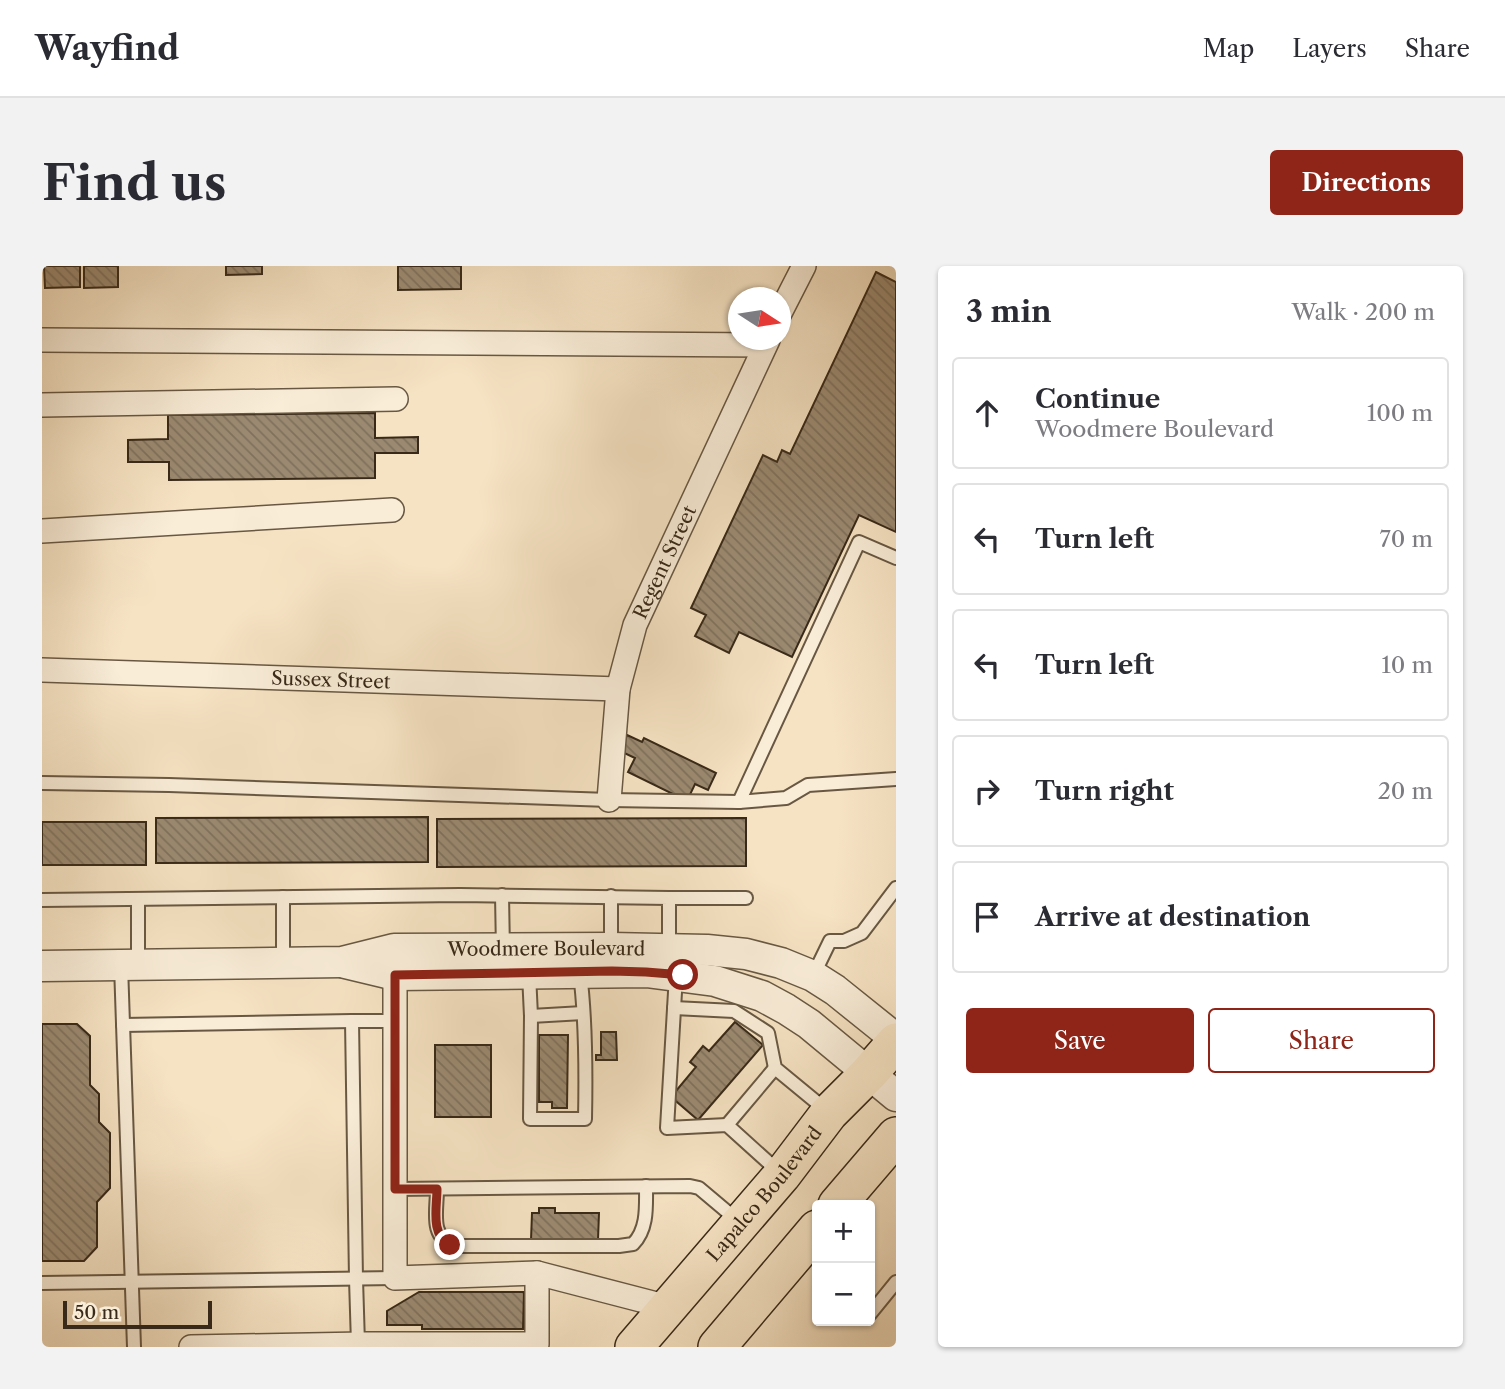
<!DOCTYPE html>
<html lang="en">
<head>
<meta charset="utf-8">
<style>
	body { margin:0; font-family:"Libre Caslon Text",serif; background:#f2f2f3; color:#2b2b33 }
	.controls { position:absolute; right:21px; bottom:21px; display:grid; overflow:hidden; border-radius:7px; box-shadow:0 2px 5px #0004 }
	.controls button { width:63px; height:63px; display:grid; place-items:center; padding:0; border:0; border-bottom:2px solid #e1e1e2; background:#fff; color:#2b2b33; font:35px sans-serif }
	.compass { position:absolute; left:686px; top:21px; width:63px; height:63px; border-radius:50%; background:#fff; box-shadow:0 2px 5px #0004; rotate:102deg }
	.scale { position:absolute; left:21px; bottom:18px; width:149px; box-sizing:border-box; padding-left:7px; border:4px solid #382918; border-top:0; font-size:19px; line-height:24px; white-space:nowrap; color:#382918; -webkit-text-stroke:5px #f9edd8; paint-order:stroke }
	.stop { position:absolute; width:21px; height:21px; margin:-16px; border:5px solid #8f2418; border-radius:50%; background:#fff }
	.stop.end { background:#8f2418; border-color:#fff; box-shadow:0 2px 7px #0008 }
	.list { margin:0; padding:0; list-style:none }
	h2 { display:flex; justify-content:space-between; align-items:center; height:91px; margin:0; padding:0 28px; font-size:30px }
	h2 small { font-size:23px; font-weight:400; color:#7c7c81 }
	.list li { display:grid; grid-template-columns:46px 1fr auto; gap:21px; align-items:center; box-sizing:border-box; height:112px; margin:0 14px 14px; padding:0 14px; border:2px solid #e1e1e2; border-radius:7px }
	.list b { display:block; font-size:26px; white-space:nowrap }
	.list p { margin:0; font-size:23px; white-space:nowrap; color:#7c7c81 }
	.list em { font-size:23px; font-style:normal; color:#7c7c81 }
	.actions { display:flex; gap:14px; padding:21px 28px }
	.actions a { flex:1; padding:16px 0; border:2px solid #8f2418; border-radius:7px; text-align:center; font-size:24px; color:#8f2418 }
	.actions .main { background:#8f2418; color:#fff }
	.icon { flex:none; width:38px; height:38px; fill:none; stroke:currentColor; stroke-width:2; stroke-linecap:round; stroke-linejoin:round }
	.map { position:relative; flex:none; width:854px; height:1081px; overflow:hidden; border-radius:7px }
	header { display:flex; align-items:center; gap:42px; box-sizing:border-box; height:98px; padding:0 35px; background:#fff; border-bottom:2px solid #e1e1e2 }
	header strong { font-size:33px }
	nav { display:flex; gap:38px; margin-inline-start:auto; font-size:24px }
	.intro { display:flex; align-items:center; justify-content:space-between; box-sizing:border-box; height:168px; padding:0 42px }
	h1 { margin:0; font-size:49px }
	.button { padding:18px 32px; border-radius:7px; background:#8f2418; color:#fff; font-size:24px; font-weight:700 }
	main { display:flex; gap:42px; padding:0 42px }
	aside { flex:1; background:#fff; border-radius:7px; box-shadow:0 2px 5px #0004 }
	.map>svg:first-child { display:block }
	.building { fill:url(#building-back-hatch); stroke:#382918; stroke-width:2 }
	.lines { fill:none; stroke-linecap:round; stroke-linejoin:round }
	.service-casing { stroke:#685843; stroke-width:16 }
	.minor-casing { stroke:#685843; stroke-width:26 }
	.tertiary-casing { stroke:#685843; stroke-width:33 }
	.primary-casing { stroke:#382918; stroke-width:40 }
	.service { stroke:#f9edd8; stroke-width:12 }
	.minor { stroke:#f9edd8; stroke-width:23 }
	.tertiary { stroke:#f9edd8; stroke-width:30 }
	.primary { stroke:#f6e3c3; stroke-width:37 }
	.route { stroke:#8f2418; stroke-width:9 }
	.labels { text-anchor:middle; stroke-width:5; stroke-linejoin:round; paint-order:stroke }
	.street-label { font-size:19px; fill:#382918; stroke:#f9edd8 }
</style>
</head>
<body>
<header>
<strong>Wayfind</strong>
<nav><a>Map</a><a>Layers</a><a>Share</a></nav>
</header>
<div class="intro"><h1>Find us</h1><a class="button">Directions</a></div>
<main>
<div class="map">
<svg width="854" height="1081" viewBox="0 0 854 1081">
	<defs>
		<pattern id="building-back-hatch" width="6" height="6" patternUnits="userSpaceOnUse" patternTransform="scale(1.75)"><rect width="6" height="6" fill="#9b8a71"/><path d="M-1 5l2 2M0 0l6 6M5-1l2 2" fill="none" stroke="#7f715c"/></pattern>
	</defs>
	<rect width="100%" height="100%" fill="#f6e3c3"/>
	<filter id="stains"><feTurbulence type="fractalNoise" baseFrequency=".00286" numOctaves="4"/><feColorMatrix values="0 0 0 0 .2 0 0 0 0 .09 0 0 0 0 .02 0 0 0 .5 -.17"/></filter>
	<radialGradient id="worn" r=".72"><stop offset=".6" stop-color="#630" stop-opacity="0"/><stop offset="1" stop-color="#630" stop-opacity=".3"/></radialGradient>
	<g class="building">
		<path d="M 2,0 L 38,0 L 38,21 L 3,22 Z"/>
		<path d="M 42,0 L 76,0 L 76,21 L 42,22 Z"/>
		<path d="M 184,0 L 220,0 L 220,8 L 184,9 Z"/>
		<path d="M 356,0 L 419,0 L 419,23 L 356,24 Z"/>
		<path d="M 834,6 L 854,16 L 854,266 L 817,249 L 750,391 L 697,366 L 687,387 L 653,370 L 664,349 L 649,342 L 721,189 L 735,196 L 740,184 L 748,188 Z"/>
		<path d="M 333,147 L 333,172 L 376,171 L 376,187 L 333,187 L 333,212 L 127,214 L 127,196 L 86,196 L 86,174 L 126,173 L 126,149 Z"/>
		<path d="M 585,469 L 600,476 L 602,472 L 674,507 L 666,524 L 653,518 L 645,535 L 586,506 L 593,492 L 578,485 Z"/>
		<path d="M 386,551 L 386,596 L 114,597 L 114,552 Z"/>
		<path d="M 704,552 L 704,600 L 395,601 L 395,553 Z"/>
		<rect x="0" y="556" width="104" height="43"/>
		<path d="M 693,756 L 721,779 L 656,854 L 629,831 L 654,801 L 648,796 L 661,780 L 667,785 Z"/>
		<path d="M 0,758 L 35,758 L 48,770 L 48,819 L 57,828 L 57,856 L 68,867 L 68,922 L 55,936 L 55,981 L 42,995 L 0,995 Z"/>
		<path d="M 559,766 L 574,766 L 575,794 L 554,794 L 554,789 L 559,789 Z"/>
		<path d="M 497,769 L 526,769 L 525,842 L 510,842 L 510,836 L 497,836 Z"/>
		<rect x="393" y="779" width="56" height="72"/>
		<path d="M 497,942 L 513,942 L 513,947 L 557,947 L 556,974 L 489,974 L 490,947 L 497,947 Z"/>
		<path d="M 377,1026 L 482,1026 L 481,1063 L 380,1063 L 380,1059 L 345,1059 L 345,1045 Z"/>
	</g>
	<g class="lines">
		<g class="service-casing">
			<g id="service">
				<path d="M 0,517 L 127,519 L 567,534 L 697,536 L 744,532 L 766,519 L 854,513"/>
				<path d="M 697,536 L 817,276 L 854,292"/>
				<path d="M 460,629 L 461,685"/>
				<path d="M 569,630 L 569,682"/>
				<path d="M 241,631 L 241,697"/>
				<path d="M 627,632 L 704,632"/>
				<path d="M 96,633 L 96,699"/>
				<path d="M 0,634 L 418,629 L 627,632 L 627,682"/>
				<path d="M 79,699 L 92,1081"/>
				<path d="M 487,708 L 489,750 L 488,853 L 543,853 C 544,805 544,755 538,707"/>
				<path d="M 634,709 L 625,862 L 685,859 L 737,906"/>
				<path d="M 771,710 L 788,675 L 802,675 L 820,667 L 854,622"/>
				<path d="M 632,742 L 692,745 L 726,767 L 733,802 L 784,844"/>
				<path d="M 489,750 L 541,747"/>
				<path d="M 81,759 L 310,755"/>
				<path d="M 685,859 L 733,802"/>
				<path d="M 353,923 L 648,920 L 657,922 L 695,954"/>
				<path d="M 395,923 C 395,946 387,971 413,980 L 577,980 L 591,978 C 606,963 604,940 604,920"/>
				<path d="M 0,1017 L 353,1012"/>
				<path d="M 828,1048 L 854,1016"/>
				<path d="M 316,1078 L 314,1013 L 310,755 L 353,755"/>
			</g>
		</g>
		<g class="minor-casing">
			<g id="minor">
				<path d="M 738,47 L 762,0"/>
				<path d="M 0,74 L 723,79"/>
				<path d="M 0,139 L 354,133"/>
				<path d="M 0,265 L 350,244"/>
				<path id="s1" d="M 0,404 L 576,423"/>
				<path id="s2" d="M 567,534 L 576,423 L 593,359 L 726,74"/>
				<path d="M 353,694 L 353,1012 L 495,1007 L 626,1041"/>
				<path d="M 149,1081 L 321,1078 L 495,1078 L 495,1007"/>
			</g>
		</g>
		<g class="tertiary-casing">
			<g id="tertiary">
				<path d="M 303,697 L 353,709 L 604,706 L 673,715 L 720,730 L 744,743 L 767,758 L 854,830"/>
				<path id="s3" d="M 0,700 L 300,696 L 352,683 L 569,682 L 665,684 L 704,688 L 739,697 L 771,710 L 793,724 L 854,773"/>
			</g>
		</g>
		<g class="primary-casing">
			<g id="primary">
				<path d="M 795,939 L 854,870"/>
				<path id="s4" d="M 592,1081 L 740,909 L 787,847 L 827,807 L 854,776"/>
				<path d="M 675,1081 L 775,963"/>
			</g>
		</g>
		<use href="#service" class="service"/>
		<use href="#minor" class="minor"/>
		<use href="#tertiary" class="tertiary"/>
		<use href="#primary" class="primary"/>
	</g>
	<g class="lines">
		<path class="route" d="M 408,979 C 388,969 395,941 395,923 L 353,923 L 353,709 L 570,705 L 604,706 L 641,709"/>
	</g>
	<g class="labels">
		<g class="street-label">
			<text dy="7" stroke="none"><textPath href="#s2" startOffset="247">Regent Street</textPath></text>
			<text dy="7" stroke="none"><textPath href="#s1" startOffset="289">Sussex Street</textPath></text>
			<text dy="7" stroke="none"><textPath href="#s3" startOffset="506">Woodmere Boulevard</textPath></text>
			<text dy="7" stroke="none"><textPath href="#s4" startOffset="201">Lapalco Boulevard</textPath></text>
		</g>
	</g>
	<rect width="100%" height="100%" filter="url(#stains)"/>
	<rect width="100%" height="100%" fill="url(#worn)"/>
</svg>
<div class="controls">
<button>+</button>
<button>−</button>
</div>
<svg class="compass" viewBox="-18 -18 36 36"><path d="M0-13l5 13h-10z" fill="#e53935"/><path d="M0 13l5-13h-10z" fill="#7c7c81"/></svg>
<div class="scale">50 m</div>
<div class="stop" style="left:641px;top:709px"></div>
<div class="stop end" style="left:408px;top:979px"></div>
</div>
<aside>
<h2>3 min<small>Walk · 200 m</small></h2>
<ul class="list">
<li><svg class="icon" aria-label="ahead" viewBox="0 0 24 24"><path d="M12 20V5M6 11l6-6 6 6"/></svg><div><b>Continue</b><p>Woodmere Boulevard</p></div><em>100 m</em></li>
<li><svg class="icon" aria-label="left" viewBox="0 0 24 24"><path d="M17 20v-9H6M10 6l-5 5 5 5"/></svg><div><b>Turn left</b></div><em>70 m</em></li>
<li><svg class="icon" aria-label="left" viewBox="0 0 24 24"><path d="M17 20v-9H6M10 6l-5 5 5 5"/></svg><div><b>Turn left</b></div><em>10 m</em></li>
<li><svg class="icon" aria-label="right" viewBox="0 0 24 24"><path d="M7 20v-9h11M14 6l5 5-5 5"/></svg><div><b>Turn right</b></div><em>20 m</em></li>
<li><svg class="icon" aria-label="arrive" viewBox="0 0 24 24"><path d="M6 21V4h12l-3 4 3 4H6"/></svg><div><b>Arrive at destination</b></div></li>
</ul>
<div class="actions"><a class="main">Save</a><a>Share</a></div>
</aside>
</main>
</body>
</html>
